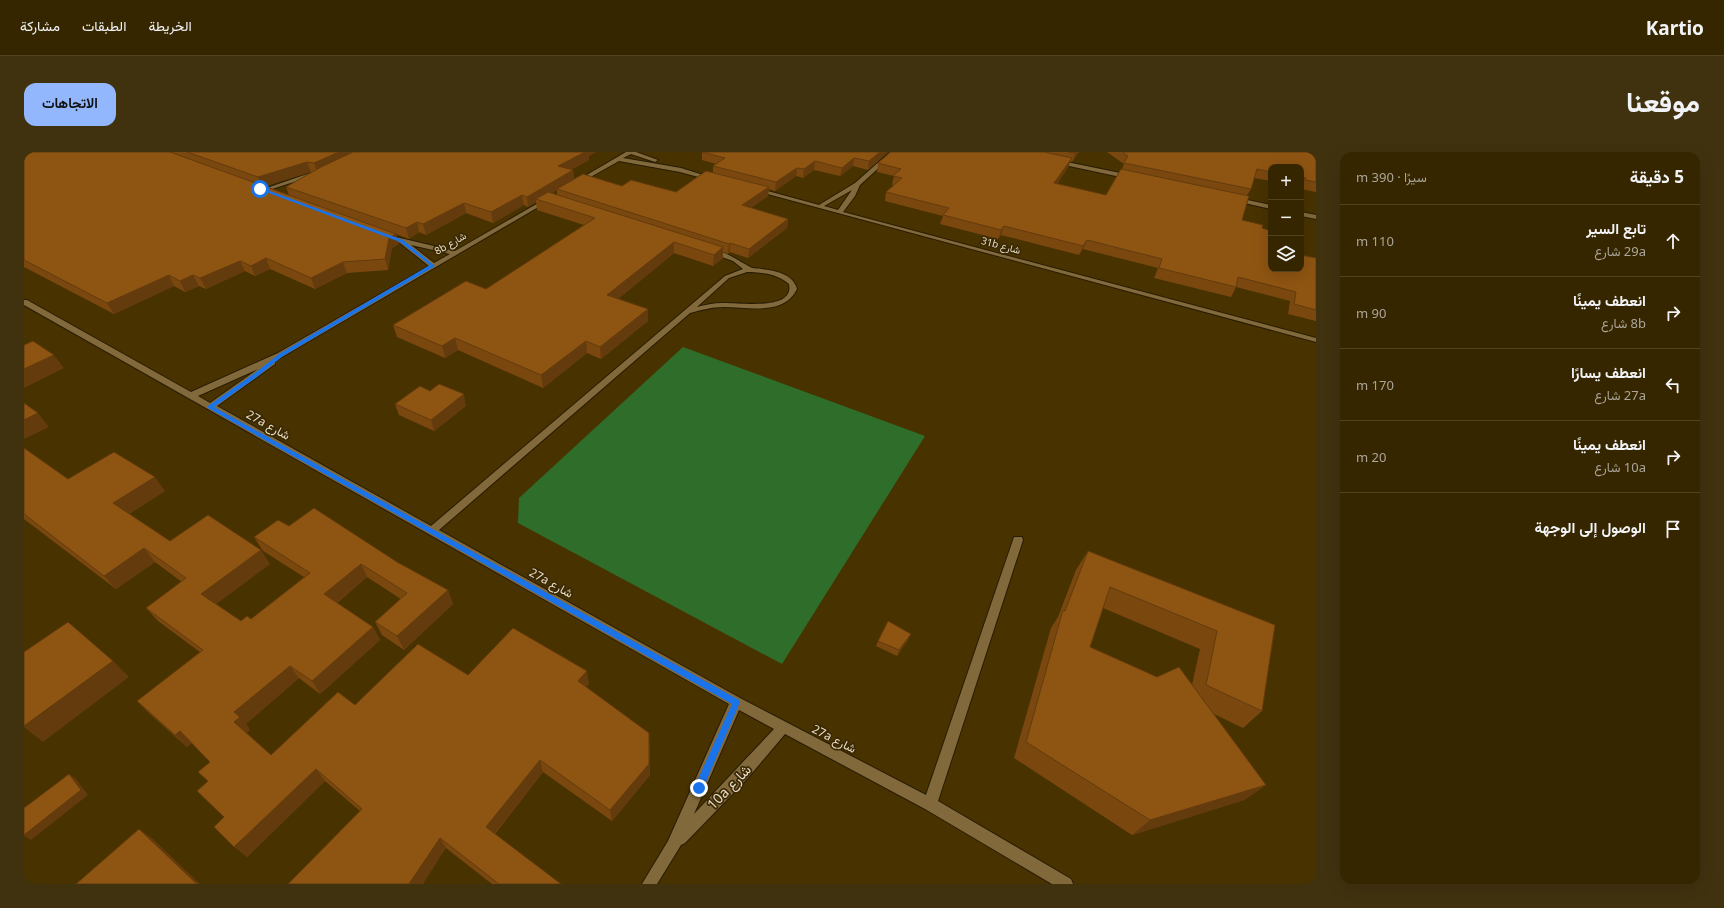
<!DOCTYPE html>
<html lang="ar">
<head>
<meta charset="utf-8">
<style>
	body { margin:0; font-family:"Noto Sans",Vazirmatn,sans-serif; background:#41320f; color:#f1f3f6; direction:rtl }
	.controls { position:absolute; right:12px; top:12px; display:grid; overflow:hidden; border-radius:8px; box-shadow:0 4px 16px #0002 }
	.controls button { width:36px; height:36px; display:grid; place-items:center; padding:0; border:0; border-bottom:1px solid #504322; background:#362600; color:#f1f3f6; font:20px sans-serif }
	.stop { position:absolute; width:12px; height:12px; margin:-9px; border:3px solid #1a73e8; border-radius:50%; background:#fff }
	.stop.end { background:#1a73e8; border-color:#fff; box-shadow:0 1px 4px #0008 }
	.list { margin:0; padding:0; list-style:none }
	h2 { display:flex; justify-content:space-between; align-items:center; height:52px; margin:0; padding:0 16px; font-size:17px }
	h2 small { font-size:13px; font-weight:400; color:#aaa599 }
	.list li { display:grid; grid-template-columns:26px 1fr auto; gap:12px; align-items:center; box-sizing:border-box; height:72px; padding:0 16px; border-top:1px solid #504322 }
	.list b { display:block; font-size:15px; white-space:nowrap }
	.list p { margin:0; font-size:13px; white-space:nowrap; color:#aaa599 }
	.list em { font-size:13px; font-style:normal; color:#aaa599 }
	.icon { flex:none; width:22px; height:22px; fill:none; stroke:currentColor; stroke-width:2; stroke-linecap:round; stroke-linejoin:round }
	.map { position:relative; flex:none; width:1292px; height:732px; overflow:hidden; direction:ltr; border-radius:12px }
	header { display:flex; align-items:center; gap:24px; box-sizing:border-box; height:56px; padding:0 20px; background:#362600; border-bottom:1px solid #504322 }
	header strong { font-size:19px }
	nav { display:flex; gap:22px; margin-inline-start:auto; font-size:14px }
	.intro { display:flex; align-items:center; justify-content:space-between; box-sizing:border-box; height:96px; padding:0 24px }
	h1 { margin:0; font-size:28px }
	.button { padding:10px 18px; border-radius:12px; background:#92b7fd; color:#111; font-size:14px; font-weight:700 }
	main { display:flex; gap:24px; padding:0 24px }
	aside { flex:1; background:#362600; border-radius:12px; box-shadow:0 4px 16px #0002 }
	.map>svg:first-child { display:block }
	.green { fill:#2e6e2a }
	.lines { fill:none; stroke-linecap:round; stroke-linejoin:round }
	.minor-casing { stroke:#281c04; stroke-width:2 }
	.minor { fill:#81693b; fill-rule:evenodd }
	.wall { fill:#7a480f; fill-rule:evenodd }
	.shaded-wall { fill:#633b0d }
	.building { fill:#8e5412; stroke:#633b0d }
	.route { fill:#1a73e8 }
	.labels { text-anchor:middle; stroke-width:3.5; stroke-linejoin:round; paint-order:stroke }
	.far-street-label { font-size:10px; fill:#ebddc5; stroke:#3a2905 }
	.street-label { font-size:12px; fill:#ebddc5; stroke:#3a2905 }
	.near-street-label { font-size:14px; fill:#ebddc5; stroke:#3a2905 }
</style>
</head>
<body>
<header>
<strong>Kartio</strong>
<nav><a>الخريطة</a><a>الطبقات</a><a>مشاركة</a></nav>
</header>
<div class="intro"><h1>موقعنا</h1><a class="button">الاتجاهات</a></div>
<main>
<aside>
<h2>5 دقيقة<small>سيرًا · 390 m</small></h2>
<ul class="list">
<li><svg class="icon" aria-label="ahead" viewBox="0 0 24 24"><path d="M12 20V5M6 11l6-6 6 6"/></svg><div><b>تابع السير</b><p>29a شارع</p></div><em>110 m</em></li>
<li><svg class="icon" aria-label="right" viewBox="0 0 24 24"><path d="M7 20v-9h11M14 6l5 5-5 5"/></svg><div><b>انعطف يمينًا</b><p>8b شارع</p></div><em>90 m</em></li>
<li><svg class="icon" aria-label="left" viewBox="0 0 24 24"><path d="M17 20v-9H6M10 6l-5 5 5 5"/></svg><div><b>انعطف يسارًا</b><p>27a شارع</p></div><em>170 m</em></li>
<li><svg class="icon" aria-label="right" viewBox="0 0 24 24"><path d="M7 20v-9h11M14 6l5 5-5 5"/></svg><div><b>انعطف يمينًا</b><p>10a شارع</p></div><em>20 m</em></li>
<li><svg class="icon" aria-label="arrive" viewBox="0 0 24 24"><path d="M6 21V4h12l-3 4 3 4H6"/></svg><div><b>الوصول إلى الوجهة</b></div></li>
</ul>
</aside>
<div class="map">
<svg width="1292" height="732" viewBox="0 0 1292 732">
	<rect width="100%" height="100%" fill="#483200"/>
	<path class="green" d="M 659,195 L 901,284 L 758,512 L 494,371 L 495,346 Z"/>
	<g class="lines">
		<g class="minor-casing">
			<g id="minor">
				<path d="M 602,0 L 612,0 L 634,8 L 631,10 L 607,2 L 599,6 L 657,16 L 692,27 L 689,29 L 656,20 L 595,9 L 554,32 L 549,31 Z"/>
				<path d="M 866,0 L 872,0 L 836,33 L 831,44 L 819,60 L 1292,186 L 1292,190 L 729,38 L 732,36 L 795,53 L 831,31 ZM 828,38 L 814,58 L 800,54 Z"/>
				<path d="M 1033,8 L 1106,23 L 1109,25 L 1106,27 L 1031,11 L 1031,9 Z"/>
				<path d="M 292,19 L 294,20 L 294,22 L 242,39 L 237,38 Z"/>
				<path d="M 1209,45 L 1247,53 L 1247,57 L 1207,48 L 1206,47 Z"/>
				<path d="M 523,46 L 528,47 L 251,209 L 251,212 L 193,254 L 407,374 L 701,124 L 719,117 L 709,109 L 684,100 L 684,98 C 697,96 715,109 726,115 C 729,117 734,116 738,117 C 752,119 769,122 773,137 C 760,164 724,155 700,155 C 688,155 677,158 666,161 L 415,378 L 716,546 L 902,643 L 989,388 L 990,385 L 998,385 L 999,388 L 914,649 L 1047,727 L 1049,732 L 1028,732 L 901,657 L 761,582 L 723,627 L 661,691 L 657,693 L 633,732 L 618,732 L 644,689 L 705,552 L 0,153 L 0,148 L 3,148 L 167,240 L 254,201 L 405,114 L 376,91 L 359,84 L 359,82 L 431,99 ZM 387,93 L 426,102 L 410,111 ZM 723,120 C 737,120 754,122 765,132 C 771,160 713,150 698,151 C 690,151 681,153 673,155 L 705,126 ZM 234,217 L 186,251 L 174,244 ZM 715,558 L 750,577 L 670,662 Z"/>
				<path d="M 1277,60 L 1292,63 L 1292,67 L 1277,64 Z"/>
			</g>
		</g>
		<use href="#minor" class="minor"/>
	</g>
	<g class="wall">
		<path d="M 0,0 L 572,0 L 565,4 L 565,8 L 546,18 L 549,18 L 550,28 L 598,34 L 652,40 L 689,21 L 689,14 L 692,12 L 678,8 L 678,0 L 864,0 L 844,18 L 829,14 L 816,24 L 790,18 L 779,26 L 772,24 L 751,39 L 745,37 L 744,44 L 727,56 L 764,67 L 763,76 L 724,106 L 706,100 L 704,102 L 699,100 L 699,106 L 689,114 L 650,101 L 594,147 L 624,169 L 577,207 L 563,201 L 519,236 L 434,198 L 421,206 L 373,185 L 369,173 L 462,137 L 560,73 L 513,58 L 512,50 L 504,55 L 500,53 L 469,71 L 442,61 L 402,83 L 395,80 L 385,87 L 372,82 L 375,92 L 368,96 L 364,118 L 323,121 L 291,137 L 246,117 L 231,124 L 221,119 L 182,137 L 175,134 L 161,140 L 150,134 L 90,162 L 0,115 ZM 287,20 L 288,20 L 262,35 L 265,43 L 241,34 ZM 533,38 L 533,43 L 528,41 Z"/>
		<path d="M 867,0 L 1055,0 L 1048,10 L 1047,9 L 1044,15 L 1033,32 L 1082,43 L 1098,17 L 1100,12 L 1083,0 L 1292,0 L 1292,40 L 1277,37 L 1277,15 L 1247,15 L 1247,29 L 1230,26 L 1227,37 L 1223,43 L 1218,68 L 1238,76 L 1247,117 L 1292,106 L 1292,169 L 1264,162 L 1266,149 L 1212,135 L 1207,145 L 1130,126 L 1134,116 L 1059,97 L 1055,103 L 977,83 L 974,87 L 916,72 L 919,64 L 861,49 L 862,40 L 870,33 L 868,33 L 870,24 L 853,20 L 854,11 Z"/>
		<path d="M 406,239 L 442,254 L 410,279 L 375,263 L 371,252 Z"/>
		<path d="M 0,296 L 44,327 L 141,339 L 105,362 L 146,389 L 246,412 L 192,452 L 217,469 L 227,467 L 280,425 L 239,399 L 230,385 L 265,374 L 373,410 L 424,438 L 429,452 L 380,498 L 358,483 L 351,470 L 377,447 L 343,425 L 313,451 L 349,475 L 356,488 L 296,542 L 275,526 L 222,572 L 226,578 L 222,581 L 247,603 L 331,553 L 444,523 L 565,532 L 562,535 L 625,581 L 626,623 L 588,669 L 519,620 L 471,682 L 537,732 L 468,732 L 422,696 L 336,659 L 301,629 L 223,705 L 200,665 L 184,629 L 186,610 L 168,591 L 163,595 L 126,562 L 113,549 L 176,500 L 134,469 L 122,456 L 158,430 L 131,410 L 92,437 L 0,367 Z"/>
		<path d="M 1064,399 L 1251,473 L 1238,559 L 1219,576 L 1190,562 L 1242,633 L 1220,648 L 1108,683 L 990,606 L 1027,476 L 1034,465 L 1052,418 ZM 1079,456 L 1176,497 L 1168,533 L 1133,525 L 1066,495 Z"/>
		<path d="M 884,488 L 873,504 L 852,494 L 854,489 Z"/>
	</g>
	<g class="shaded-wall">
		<path d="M 315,0 L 338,0 L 293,21 L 290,11 Z"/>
		<path d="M 560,0 L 572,0 L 565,4 L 565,8 L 535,23 L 534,14 Z"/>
		<path d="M 856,0 L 864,0 L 844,18 L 845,9 Z"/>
		<path d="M 1052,0 L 1055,0 L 1048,10 L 1051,1 Z"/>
		<path d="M 830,6 L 829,14 L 816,24 L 818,16 Z"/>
		<path d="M 1048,6 L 1044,15 L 1027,40 L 1030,31 Z"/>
		<path d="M 791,9 L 790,18 L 779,26 L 780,17 Z"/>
		<path d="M 283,10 L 287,20 L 238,35 L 234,25 Z"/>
		<path d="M 773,16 L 772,24 L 751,39 L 752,30 Z"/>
		<path d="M 549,18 L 550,28 L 533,37 L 533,38 L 516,48 L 512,47 L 512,50 L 504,55 L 503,45 Z"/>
		<path d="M 745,35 L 744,44 L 717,63 L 718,53 Z"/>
		<path d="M 498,43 L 500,53 L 469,71 L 467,60 Z"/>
		<path d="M 440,51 L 442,61 L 402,83 L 399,72 Z"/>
		<path d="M 764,67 L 763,76 L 724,106 L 725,97 Z"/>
		<path d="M 393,70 L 395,80 L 385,87 L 382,76 Z"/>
		<path d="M 980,74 L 977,83 L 974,87 L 977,78 Z"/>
		<path d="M 372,82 L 375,92 L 368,96 L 364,118 L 361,107 L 365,86 Z"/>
		<path d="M 1063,88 L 1059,97 L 1055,103 L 1059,94 Z"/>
		<path d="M 650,90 L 650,101 L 584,155 L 583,143 Z"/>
		<path d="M 706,91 L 706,100 L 704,102 L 705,92 Z"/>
		<path d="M 699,95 L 699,106 L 689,114 L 690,103 Z"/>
		<path d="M 242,106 L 246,117 L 231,124 L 227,114 Z"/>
		<path d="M 216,109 L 221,119 L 182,137 L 176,126 Z"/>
		<path d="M 319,110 L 323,121 L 291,137 L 287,126 Z"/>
		<path d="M 145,123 L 150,134 L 90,162 L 83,151 Z"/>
		<path d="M 169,123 L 175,134 L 161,140 L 156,129 Z"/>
		<path d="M 624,157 L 624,169 L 577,207 L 576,195 Z"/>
		<path d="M 431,186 L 434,198 L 421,206 L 418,194 Z"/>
		<path d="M 562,189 L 563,201 L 519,236 L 517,223 Z"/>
		<path d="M 30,203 L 40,216 L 0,236 L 0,217 Z"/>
		<path d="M 440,242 L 442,254 L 410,279 L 407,268 Z"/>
		<path d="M 14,261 L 25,275 L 0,287 L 0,268 Z"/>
		<path d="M 131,325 L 141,339 L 100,365 L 89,351 Z"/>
		<path d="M 120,396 L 131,410 L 92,437 L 80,424 Z"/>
		<path d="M 237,398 L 246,412 L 188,455 L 177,442 Z"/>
		<path d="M 337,412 L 343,425 L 307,455 L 300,442 Z"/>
		<path d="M 424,438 L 429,452 L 380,498 L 373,484 Z"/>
		<path d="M 349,475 L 356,488 L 296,542 L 288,529 Z"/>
		<path d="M 887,482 L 884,488 L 873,504 L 875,498 Z"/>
		<path d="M 89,509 L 105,525 L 19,590 L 0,575 L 0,574 Z"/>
		<path d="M 266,514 L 275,526 L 222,572 L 226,578 L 220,582 L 210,570 L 210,560 Z"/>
		<path d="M 563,519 L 565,532 L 556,542 L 554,529 Z"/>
		<path d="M 156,579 L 168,591 L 163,595 L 151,583 Z"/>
		<path d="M 625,581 L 626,623 L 588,669 L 586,658 Z"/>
		<path d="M 516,608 L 519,620 L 467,686 L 462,675 Z"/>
		<path d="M 292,617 L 301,629 L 223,705 L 210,695 Z"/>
		<path d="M 45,622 L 52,627 L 64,643 L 7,688 L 0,684 Z"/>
		<path d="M 1242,633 L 1220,648 L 1108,683 L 1126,668 Z"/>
		<path d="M 115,677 L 129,687 L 176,732 L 173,732 Z"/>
		<path d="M 416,686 L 422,696 L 399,732 L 385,732 Z"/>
	</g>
	<g class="building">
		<path d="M 0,0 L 146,0 L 372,82 L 365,86 L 361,107 L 319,110 L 287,126 L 242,106 L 227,114 L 216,109 L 176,126 L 169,123 L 156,129 L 145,123 L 83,151 L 0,108 Z"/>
		<path d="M 163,0 L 315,0 L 290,11 L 283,10 L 234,25 Z"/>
		<path d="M 329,0 L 561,0 L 534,14 L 549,18 L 503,45 L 498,43 L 467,60 L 440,51 L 399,72 L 393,70 L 382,76 L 262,35 L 297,15 Z"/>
		<path d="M 678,0 L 856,0 L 845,9 L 830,6 L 818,16 L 791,9 L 780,17 L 773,16 L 752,30 L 689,14 L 701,6 Z"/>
		<path d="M 867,0 L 1020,0 L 1048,6 L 1030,31 L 1082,43 L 1097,17 L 1225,44 L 1218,68 L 1239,73 L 1238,76 L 1247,79 L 1247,117 L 1277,117 L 1277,103 L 1292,106 L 1292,158 L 1270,152 L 1272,140 L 1214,125 L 1212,135 L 1135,116 L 1138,107 L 1063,88 L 1059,94 L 980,74 L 977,78 L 919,63 L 925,56 L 862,40 L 878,26 L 869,24 L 877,17 L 854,11 Z"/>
		<path d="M 1044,0 L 1052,0 L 1051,1 Z"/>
		<path d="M 1098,0 L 1292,0 L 1292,30 L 1281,28 L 1282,26 L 1277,25 L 1277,15 L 1247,15 L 1247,20 L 1233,17 L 1227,37 L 1100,11 L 1104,4 Z"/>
		<path d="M 682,19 L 745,35 L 718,53 L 764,67 L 725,97 L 706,91 L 705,92 L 533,37 L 559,22 L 598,34 L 607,28 L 652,40 Z"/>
		<path d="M 524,40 L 699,95 L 690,103 L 650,90 L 583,143 L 624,157 L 576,195 L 562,189 L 517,223 L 431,186 L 418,194 L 369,173 L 442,129 L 462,137 L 571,66 L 512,47 Z"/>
		<path d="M 9,189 L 30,203 L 0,217 L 0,193 Z"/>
		<path d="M 415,232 L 440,242 L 407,268 L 371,252 L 396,234 L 406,239 Z"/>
		<path d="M 0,251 L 14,261 L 0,268 Z"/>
		<path d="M 0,296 L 44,327 L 90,300 L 131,325 L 89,351 L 146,389 L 184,363 L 237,398 L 177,442 L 217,469 L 223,464 L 227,467 L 286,421 L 230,385 L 254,368 L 265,374 L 290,356 L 373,410 L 424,438 L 373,484 L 351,470 L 383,441 L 337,412 L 300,442 L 349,475 L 288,529 L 266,514 L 210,560 L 216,565 L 210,570 L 247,603 L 314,540 L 331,553 L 394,492 L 444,523 L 489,476 L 563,519 L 554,529 L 625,581 L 625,612 L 586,658 L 516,608 L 462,675 L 537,732 L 475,732 L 416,686 L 385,732 L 264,732 L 338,657 L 292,617 L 210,695 L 190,675 L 200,665 L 173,639 L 184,629 L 174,620 L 186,610 L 156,579 L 151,583 L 113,549 L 179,498 L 122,456 L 162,426 L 120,396 L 80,424 L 0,362 Z"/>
		<path d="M 1064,399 L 1251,473 L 1238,559 L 1182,533 L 1193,479 L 1086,435 L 1066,495 L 1133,525 L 1155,515 L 1242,633 L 1126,668 L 1002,590 L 1039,458 L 1041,459 Z"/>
		<path d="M 864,469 L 887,482 L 875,498 L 854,489 Z"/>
		<path d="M 44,470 L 89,509 L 0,574 L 0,500 Z"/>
		<path d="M 45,622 L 57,638 L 0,683 L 0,656 Z"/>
		<path d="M 115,677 L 173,732 L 52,732 Z"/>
	</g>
	<path class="route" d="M 238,36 L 379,88 L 411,114 L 259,204 L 234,224 L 190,255 L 715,548 L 716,550 L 678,639 L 672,639 L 670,636 L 708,552 L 184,256 L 184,254 L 231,221 L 255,202 L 406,113 L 376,90 L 234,37 Z"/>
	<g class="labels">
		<g class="far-street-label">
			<text transform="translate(426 91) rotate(-30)" y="4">8b شارع</text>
			<text transform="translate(977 93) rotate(15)" y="4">31b شارع</text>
		</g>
		<g class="street-label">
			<text transform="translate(244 273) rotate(29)" y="4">27a شارع</text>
			<text transform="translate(527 431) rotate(29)" y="4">27a شارع</text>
			<text transform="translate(810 587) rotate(27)" y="4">27a شارع</text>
		</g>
		<g class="near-street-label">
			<text transform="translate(705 635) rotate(-46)" y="5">10a شارع</text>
		</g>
	</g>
</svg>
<div class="controls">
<button>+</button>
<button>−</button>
<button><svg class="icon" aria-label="layers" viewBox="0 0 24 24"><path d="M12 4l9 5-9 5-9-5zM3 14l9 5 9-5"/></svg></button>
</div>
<div class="stop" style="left:236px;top:37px"></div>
<div class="stop end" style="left:675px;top:636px"></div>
</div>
</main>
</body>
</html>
